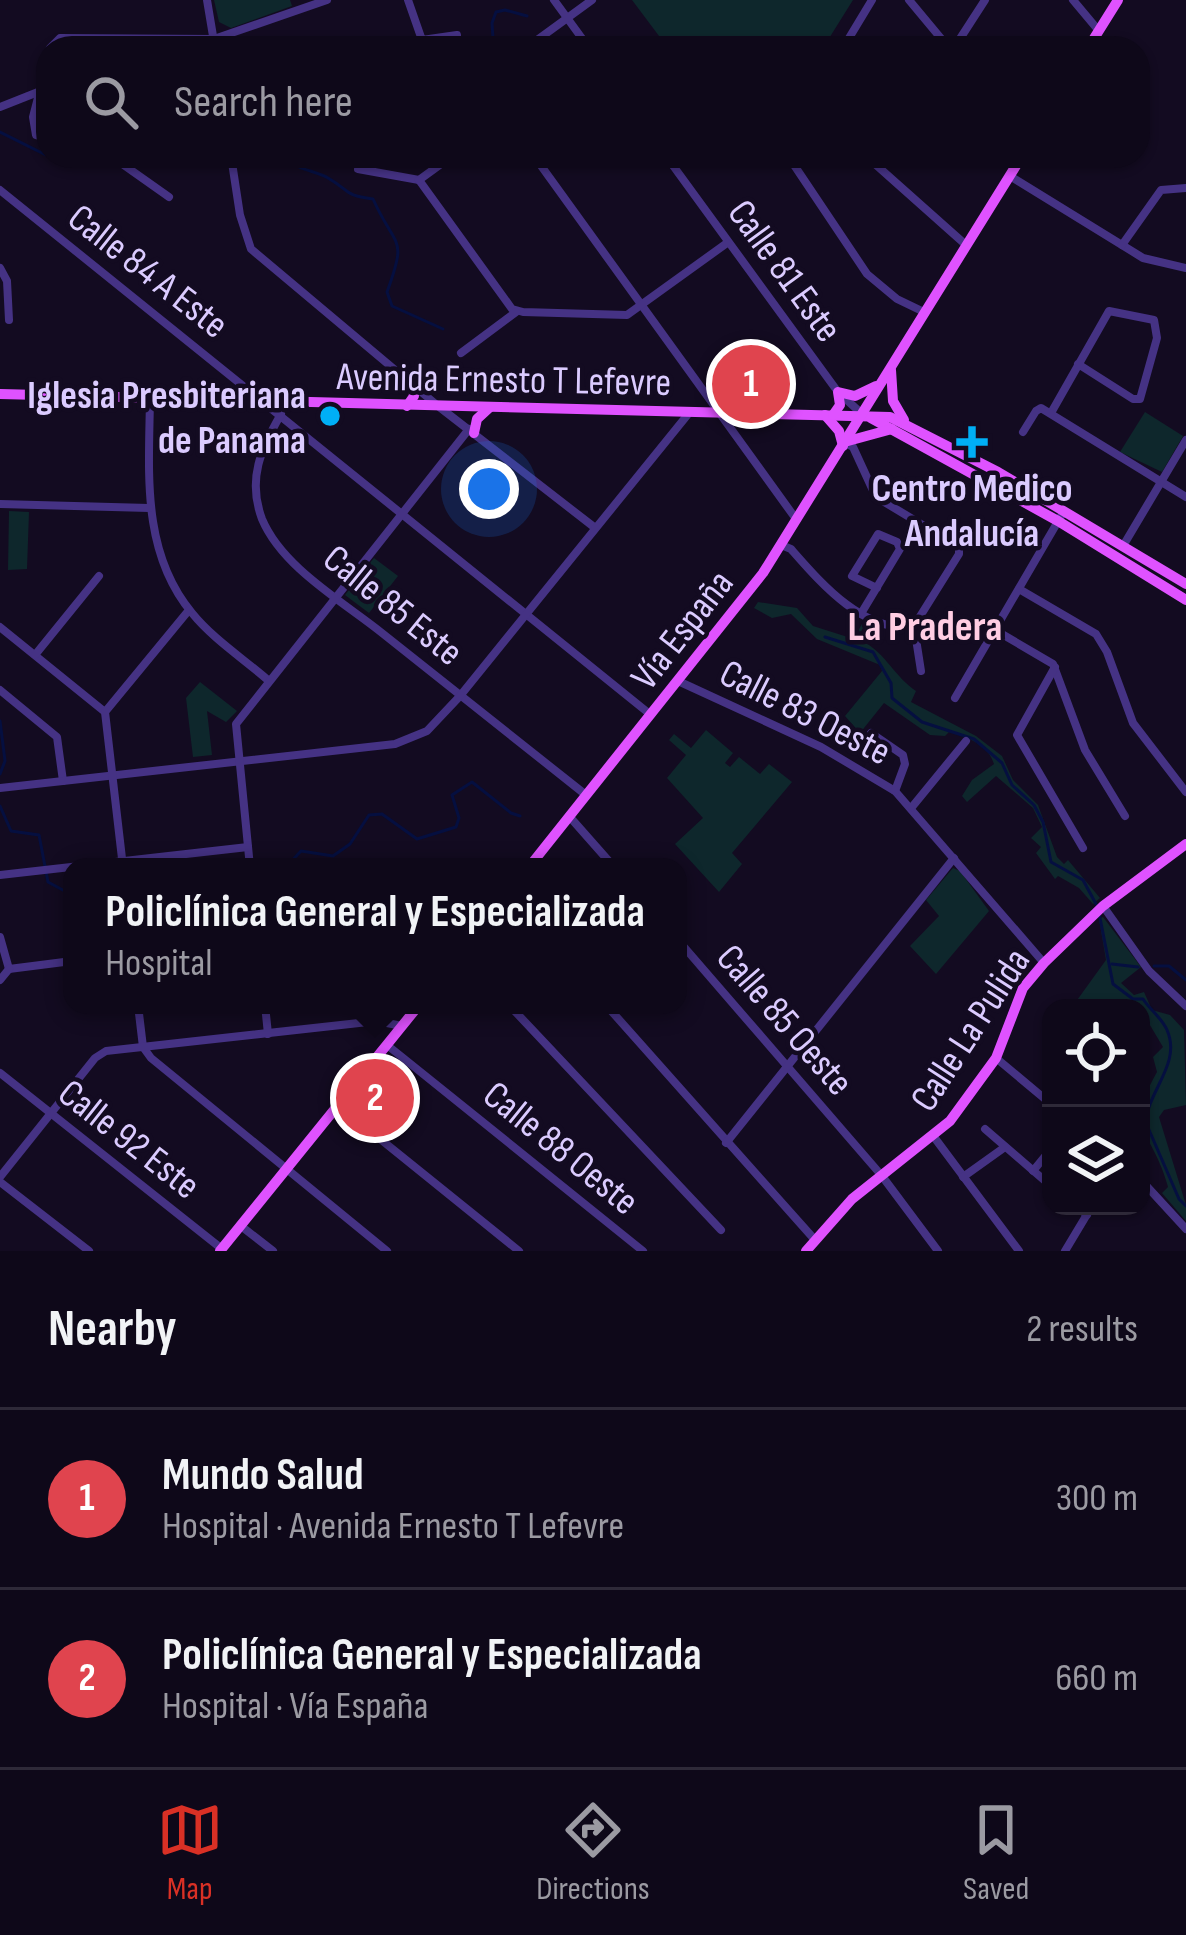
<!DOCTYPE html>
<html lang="en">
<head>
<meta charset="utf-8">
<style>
	body { margin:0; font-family:"Sofia Sans Condensed",sans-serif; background:#1c1626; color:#f1f3f6 }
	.controls { position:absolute; right:36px; bottom:36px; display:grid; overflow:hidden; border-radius:24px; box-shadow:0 3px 9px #0004 }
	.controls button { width:108px; height:108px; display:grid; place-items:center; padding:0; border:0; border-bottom:3px solid #2e2938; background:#0e0819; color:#f1f3f6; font:60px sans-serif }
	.you { position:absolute; left:489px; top:489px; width:42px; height:42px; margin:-30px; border:9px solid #fff; border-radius:50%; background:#1a73e8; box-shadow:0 0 0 18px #1a73e833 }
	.badge { display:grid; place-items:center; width:78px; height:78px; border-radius:50%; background:#d93025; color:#fff; font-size:39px; font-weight:700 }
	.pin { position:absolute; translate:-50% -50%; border:6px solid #fff; box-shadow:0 3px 12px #0006 }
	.popup { position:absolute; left:63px; top:858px; width:624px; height:156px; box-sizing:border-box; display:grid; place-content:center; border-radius:24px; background:#0e0819; filter:drop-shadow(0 3px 9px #0005); font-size:39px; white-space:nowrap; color:#9b9aa2 }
	.popup b { font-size:45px; color:#f1f3f6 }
	.popup::after { content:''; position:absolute; left:50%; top:100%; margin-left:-24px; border:24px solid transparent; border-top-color:#0e0819 }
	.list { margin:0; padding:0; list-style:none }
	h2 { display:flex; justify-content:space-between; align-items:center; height:156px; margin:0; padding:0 48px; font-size:51px }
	h2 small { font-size:39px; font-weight:400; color:#9b9aa2 }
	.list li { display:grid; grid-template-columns:78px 1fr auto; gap:36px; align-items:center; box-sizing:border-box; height:180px; padding:0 48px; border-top:3px solid #2e2938 }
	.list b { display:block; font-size:45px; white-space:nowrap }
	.list p { margin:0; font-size:39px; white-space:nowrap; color:#9b9aa2 }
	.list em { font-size:39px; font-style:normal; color:#9b9aa2 }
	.icon { flex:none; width:66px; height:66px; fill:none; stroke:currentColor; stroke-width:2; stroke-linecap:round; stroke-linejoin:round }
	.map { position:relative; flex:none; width:1186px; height:1251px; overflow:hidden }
	.search { position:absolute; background:#0e0819; box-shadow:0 3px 9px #0004; left:36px; right:36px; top:36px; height:132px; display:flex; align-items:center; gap:30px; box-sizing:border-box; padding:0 42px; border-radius:36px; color:#9b9aa2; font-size:45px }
	.sheet { height:516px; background:#0e0819 }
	nav { display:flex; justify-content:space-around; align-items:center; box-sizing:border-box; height:168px; border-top:3px solid #2e2938; background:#0e0819; font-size:33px; color:#9b9aa2 }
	nav a { display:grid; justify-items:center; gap:6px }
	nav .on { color:#d93025 }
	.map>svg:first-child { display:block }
	.green { fill:#0e272c }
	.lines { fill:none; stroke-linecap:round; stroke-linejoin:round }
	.stream { stroke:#050f40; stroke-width:3 }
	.minor { stroke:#453284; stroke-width:8 }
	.major { stroke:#df52ff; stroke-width:10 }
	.poi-dot { fill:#00aff6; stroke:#130b21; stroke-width:4.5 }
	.labels { text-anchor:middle; stroke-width:9; stroke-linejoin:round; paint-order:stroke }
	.street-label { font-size:39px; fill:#dbcbff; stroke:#130b21 }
	.poi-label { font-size:39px; font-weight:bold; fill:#dbcbff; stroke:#130b21; text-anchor:end }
	.neighbourhood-label { font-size:42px; font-weight:bold; fill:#ffcde3; stroke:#130b21 }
</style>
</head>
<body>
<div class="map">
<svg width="1186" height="1251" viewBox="0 0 1186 1251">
	<rect width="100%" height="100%" fill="#130b21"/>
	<g class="green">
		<path d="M 214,0 L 290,0 L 292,6 L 231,28 L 219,22 Z"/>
		<path d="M 632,0 L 853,0 L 823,48 L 668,48 Z"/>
		<path d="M 1145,412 L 1183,436 L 1162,472 L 1120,452 Z"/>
		<path d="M 9,511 L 29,512 L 27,569 L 8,570 Z"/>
		<path d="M 374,558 L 398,576 L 369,613 L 345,595 Z"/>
		<path d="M 758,602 L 797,608 L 813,626 L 854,639 L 865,618 L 873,622 L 864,642 C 886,654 895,677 916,691 L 911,702 L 976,736 L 1002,756 L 1013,780 L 1038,805 L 1057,857 L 1064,864 L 1068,860 L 1100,898 L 1093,904 L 1079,888 L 1058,876 L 1055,879 L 1036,853 L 1041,847 L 1031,838 L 1042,827 L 1033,808 L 996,776 L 967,802 L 962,796 L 972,780 L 994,764 C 988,744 967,737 949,732 L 945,736 L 930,735 L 884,703 L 860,733 L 845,716 L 882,671 L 880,665 L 817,639 L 791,614 L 772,618 L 754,608 Z"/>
		<path d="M 200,682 L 237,711 L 226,722 L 207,711 L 212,755 L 193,757 L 186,698 Z"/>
		<path d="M 706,730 L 733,753 L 725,763 L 730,767 L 739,757 L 760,774 L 769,764 L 792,782 L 732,853 L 742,864 L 719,892 L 675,844 L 703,818 L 667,778 L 686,755 L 669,740 L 674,734 L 691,748 Z"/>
		<path d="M 953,868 L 960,871 L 989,911 L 936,974 L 910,946 L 939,916 L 926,900 Z"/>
		<path d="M 1103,917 L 1141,967 L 1121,983 L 1134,995 L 1144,992 L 1152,1010 L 1170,1015 L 1184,1030 L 1186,1105 L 1164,1110 L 1159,1117 L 1186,1205 L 1186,1221 L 1162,1193 L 1168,1187 C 1153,1130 1123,1132 1157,1072 L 1153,1057 L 1163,1047 L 1138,1005 L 1082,1008 L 1075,1003 L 1106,960 L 1099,919 Z"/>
	</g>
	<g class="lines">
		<g class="stream">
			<path d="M 418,48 L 458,48"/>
			<path d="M 480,48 L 493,38 L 492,23 L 496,12 L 505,10 L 527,16"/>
			<path d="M 0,132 L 48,156"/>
			<path d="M 141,156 L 151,161 L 166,156"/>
			<path d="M 292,156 L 299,167 C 308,171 320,173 328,178 C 352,192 343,195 373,199 C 396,250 408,235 387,292 L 392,306 L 443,329"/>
			<path d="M 825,637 L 873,652 L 891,683 L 892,698 L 922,722 L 974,739 L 1002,763 L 1012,785 L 1034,805 L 1043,822 L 1051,862 L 1083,880 L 1096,904"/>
			<path d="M 0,721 L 5,761 L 0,774"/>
			<path d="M 0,806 L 11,831 L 39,835 L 48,882 L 72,895"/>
			<path d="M 286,867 L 301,851 L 333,856 L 350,844 L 369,815 L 382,814 L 417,839 L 456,827 L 459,818 L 452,795 L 472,782 L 511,813 L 520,816"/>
			<path d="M 1099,913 L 1113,984 L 1133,999 L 1143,999 C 1150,1010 1162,1018 1167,1030 C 1182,1064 1147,1091 1146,1123 L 1179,1199 L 1186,1206"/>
			<path d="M 1112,964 L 1138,967"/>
			<path d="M 1154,966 L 1169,966 L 1186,980"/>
		</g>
		<g class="minor">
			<path d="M 207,0 L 215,48"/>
			<path d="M 408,0 L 422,40 L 457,35"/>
			<path d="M 554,0 L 589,48"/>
			<path d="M 909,0 L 949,48"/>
			<path d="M 1073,0 L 1099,31"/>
			<path d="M 533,43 L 592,0"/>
			<path d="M 50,48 L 60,38 L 214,39 L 327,0"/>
			<path d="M 843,48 L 872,0"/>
			<path d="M 954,48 L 985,0"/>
			<path d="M 48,59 L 33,117 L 36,135 L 48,138"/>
			<path d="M 0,107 L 38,92"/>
			<path d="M 111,156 L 169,197"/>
			<path d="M 231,156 L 240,215 L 251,249 L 438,406 L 594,527"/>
			<path d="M 534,156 L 796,519"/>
			<path d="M 666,156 L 838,392 L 861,413"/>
			<path d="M 788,156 L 867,274 L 897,299 L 924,312"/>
			<path d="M 866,156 L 966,245"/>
			<path d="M 358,169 L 419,180"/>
			<path d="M 1010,176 L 1143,258 L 1186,268"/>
			<path d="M 419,180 L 512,309 L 523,312 L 627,315 L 727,243"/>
			<path d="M 419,180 L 452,156"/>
			<path d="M 0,190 L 651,715"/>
			<path d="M 1122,245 L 1161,190 L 1186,188"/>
			<path d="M 0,268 L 7,281 L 9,320"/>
			<path d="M 461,353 L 516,312"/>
			<path d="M 150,398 C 149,472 141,552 192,613 C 213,639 244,659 269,681"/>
			<path d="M 1051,413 L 1109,311 L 1154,320 L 1157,338 L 1140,399 L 1133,399 L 1078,364"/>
			<path d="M 281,414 C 261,449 247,479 262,519 C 282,567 342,601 382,633 C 450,687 518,741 586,795"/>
			<path d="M 1023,432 L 1036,411 L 1041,408 L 1186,497"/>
			<path d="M 845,443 L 853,447 L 876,497 L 959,547 L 959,554 L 914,626"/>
			<path d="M 0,504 L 149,508"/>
			<path d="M 781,545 L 791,549 C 820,582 864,634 914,626"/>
			<path d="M 1123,546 L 1186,440"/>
			<path d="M 1019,589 L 1096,634 L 1107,652 L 1133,723 L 1186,792"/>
			<path d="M 862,612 L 900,549 L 897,542 L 878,534 L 852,576 L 877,588"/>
			<path d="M 914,626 L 921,671"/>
			<path d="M 0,627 L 105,712"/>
			<path d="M 995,630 L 1053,664 L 1085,750 L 1125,816"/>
			<path d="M 35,655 L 99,576"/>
			<path d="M 1055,667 L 1017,735 L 1083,848"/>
			<path d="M 678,681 L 821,747 L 895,791 L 1044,963"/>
			<path d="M 0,690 L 57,737 L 63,781"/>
			<path d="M 955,698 L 1064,511"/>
			<path d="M 871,733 L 903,755 L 905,764 L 895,791"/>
			<path d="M 0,788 L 395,744 L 427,731 L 460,696 L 689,413"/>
			<path d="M 912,807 L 966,741"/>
			<path d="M 569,816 L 614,867"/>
			<path d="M 123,867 L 105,712 L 189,610"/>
			<path d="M 250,867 L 236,724 L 469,429"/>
			<path d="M 0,875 L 248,847"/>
			<path d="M 1103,906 L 1149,971 L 1186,1006"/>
			<path d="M 0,937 L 9,969"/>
			<path d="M 678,940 L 882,1176 L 938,1251"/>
			<path d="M 9,969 L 72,961"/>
			<path d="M 0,980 L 9,969"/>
			<path d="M 138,1005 L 143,1047 L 151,1058 L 387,1251"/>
			<path d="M 265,1005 L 268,1034"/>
			<path d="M 509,1005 L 721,1230"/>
			<path d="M 606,1005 L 815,1240"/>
			<path d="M 387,1045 L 643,1251"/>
			<path d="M 996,1058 L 1051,1104"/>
			<path d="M 0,1073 L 222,1249"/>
			<path d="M 338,1105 L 519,1251"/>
			<path d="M 985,1129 L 1051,1186"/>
			<path d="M 934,1137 L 1019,1251"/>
			<path d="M 726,1143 L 954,858"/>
			<path d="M 1033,1171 L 1051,1149"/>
			<path d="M 0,1177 L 95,1058 L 106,1051 L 377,1021 L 402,1026"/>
			<path d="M 963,1177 L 1005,1147"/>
			<path d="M 1141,1180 L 1186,1229"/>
			<path d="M 0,1182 L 89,1251"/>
			<path d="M 1076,1206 L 1087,1215"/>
			<path d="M 241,1226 L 273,1251"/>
			<path d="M 1065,1251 L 1092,1206"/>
		</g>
		<g class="major">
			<path d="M 1088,48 L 1118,0"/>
			<path d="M 891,370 L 893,401 L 904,420"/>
			<path d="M 0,394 L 890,417 L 998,472 L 1186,584"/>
			<path d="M 407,406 L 414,396 L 413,385"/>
			<path d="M 825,415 L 839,431 L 843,446"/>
			<path d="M 833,415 L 840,405 L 838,392 L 855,396 L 876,386"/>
			<path d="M 871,418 L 1058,521 L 1186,600"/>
			<path d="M 474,433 L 477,419 L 490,407"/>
			<path d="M 848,441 L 892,429"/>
			<path d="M 529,867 L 763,573 L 1022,156"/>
			<path d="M 220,1251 L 419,1005"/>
			<path d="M 806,1251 L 852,1199 L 950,1121 L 996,1058 L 1023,988 L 1044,963 L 1103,906 L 1186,844"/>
		</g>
	</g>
	<g class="poi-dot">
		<circle cx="330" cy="416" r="12"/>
		<path d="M966 424h12v12h12v12h-12v12h-12v-12h-12v-12h12z"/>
	</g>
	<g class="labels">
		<g class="street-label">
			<text transform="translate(149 270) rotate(38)" y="14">Calle 84 A Este</text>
			<text transform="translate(786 270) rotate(54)" y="14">Calle 81 Este</text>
			<text transform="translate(504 378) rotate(1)" y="14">Avenida Ernesto T Lefevre</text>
			<text transform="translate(394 604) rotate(39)" y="14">Calle 85 Este</text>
			<text transform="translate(681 629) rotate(-52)" y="14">Vía España</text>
			<text transform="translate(806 711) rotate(27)" y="14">Calle 83 Oeste</text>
			<text transform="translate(786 1019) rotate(49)" y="14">Calle 85 Oeste</text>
			<text transform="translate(969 1029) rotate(-57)" y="14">Calle La Pulida</text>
			<text transform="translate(130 1138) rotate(38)" y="14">Calle 92 Este</text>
			<text transform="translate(562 1147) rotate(39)" y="14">Calle 88 Oeste</text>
		</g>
		<g class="poi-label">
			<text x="306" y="408">Iglesia Presbiteriana<tspan x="306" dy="45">de Panama</tspan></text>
			<text x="972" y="501" text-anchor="middle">Centro Medico<tspan x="972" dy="45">Andalucía</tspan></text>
		</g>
		<g class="neighbourhood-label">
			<text x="925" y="640">La Pradera</text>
		</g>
	</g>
</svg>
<div class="controls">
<button><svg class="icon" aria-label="locate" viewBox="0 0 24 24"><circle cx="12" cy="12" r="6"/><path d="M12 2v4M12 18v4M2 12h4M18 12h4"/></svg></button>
<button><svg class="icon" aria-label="layers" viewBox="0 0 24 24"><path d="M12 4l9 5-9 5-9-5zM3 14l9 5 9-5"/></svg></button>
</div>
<div class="you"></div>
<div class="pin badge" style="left:751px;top:384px;background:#e0444e">1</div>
<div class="pin badge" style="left:375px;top:1098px;background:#e0444e">2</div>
<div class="popup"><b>Policlínica General y Especializada</b>Hospital</div>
<div class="search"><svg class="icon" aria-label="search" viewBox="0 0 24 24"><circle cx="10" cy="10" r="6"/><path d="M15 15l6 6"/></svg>Search here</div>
</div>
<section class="sheet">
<h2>Nearby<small>2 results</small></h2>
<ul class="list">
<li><span class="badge" style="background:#e0444e">1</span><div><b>Mundo Salud</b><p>Hospital · Avenida Ernesto T Lefevre</p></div><em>300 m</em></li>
<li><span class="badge" style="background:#e0444e">2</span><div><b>Policlínica General y Especializada</b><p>Hospital · Vía España</p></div><em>660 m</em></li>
</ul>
</section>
<nav>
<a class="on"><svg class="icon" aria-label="map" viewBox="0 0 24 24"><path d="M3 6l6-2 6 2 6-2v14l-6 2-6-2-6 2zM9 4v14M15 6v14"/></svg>Map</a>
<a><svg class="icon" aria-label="directions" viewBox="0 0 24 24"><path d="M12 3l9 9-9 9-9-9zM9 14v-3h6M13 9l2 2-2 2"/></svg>Directions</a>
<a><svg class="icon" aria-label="saved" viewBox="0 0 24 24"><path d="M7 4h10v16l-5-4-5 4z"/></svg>Saved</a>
</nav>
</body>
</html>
